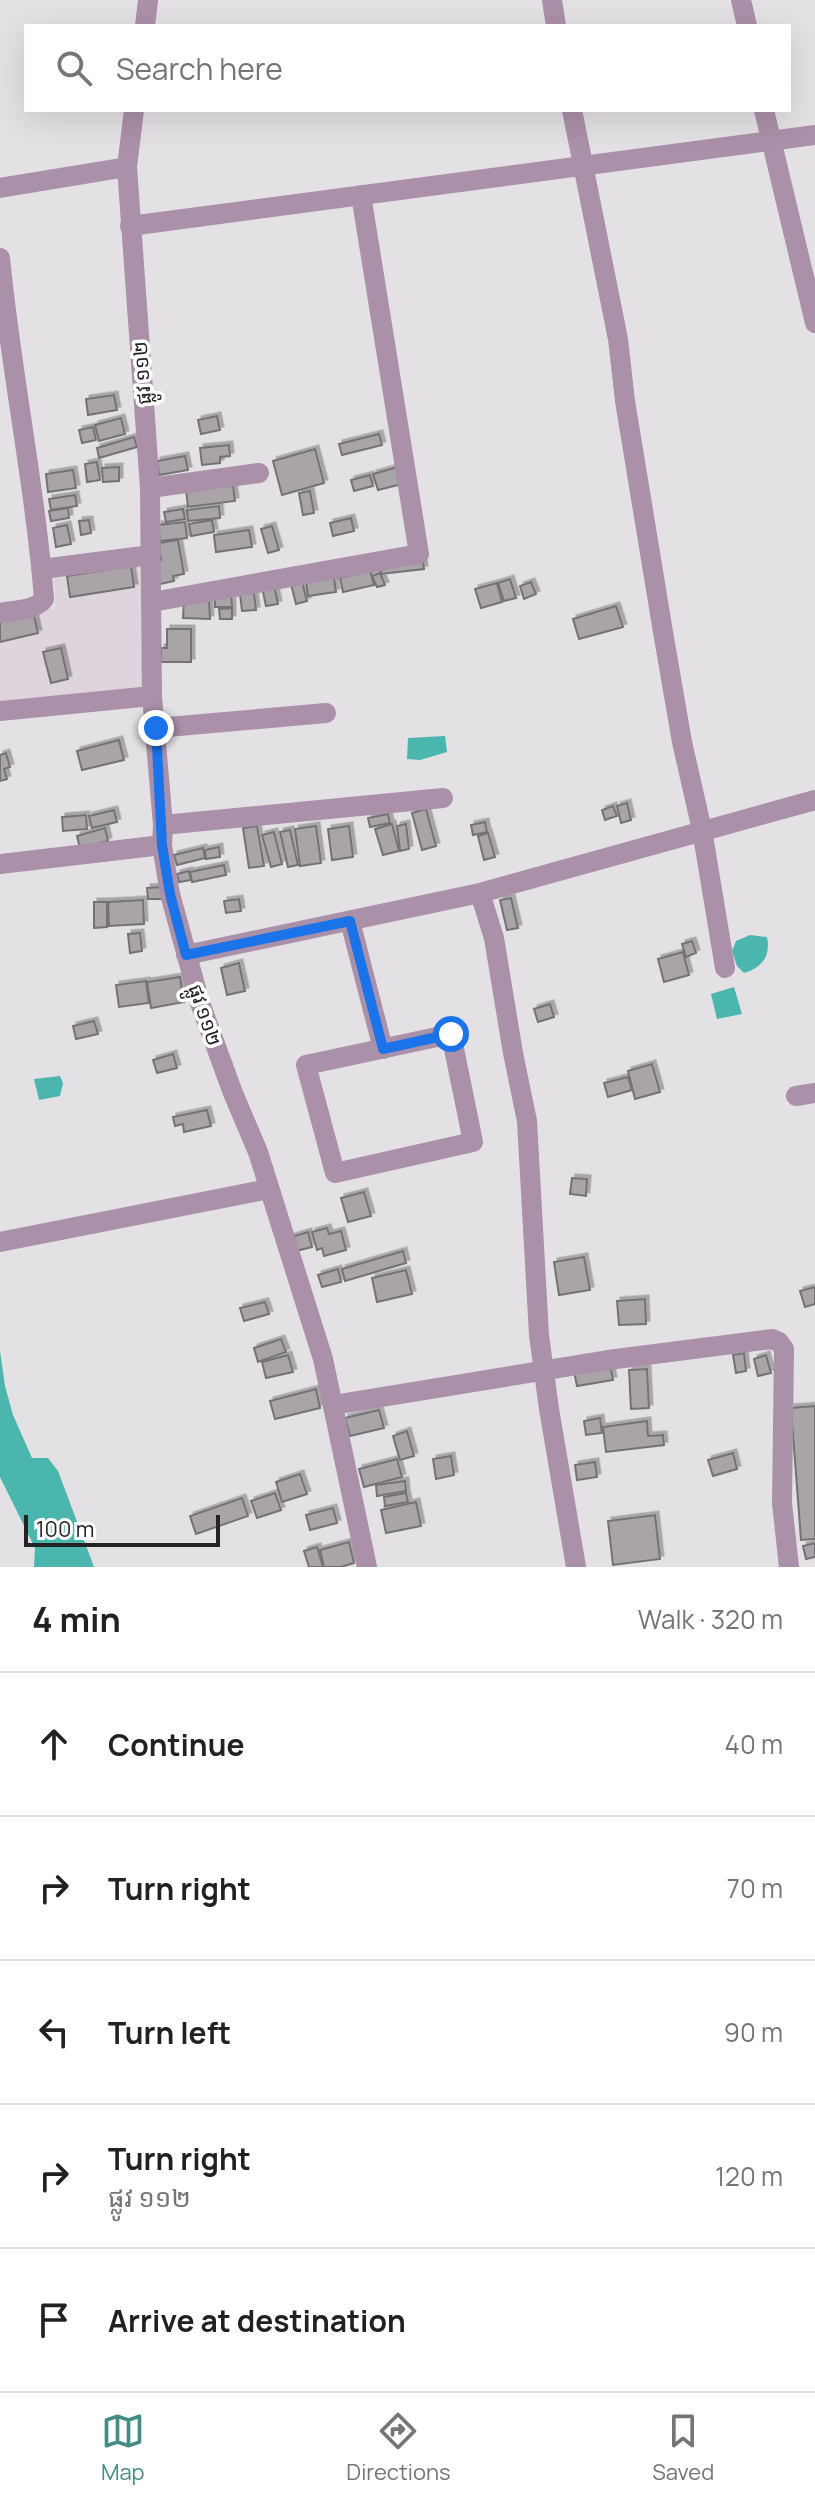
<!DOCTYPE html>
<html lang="en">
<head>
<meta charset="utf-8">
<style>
	body { margin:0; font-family:Manrope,"Noto Sans Khmer",sans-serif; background:#f2f2f2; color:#202124 }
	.scale { position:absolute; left:24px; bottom:20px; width:196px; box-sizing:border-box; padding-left:8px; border:4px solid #252425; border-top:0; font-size:22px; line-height:28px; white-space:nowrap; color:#252425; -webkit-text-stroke:6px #fff; paint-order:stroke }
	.stop { position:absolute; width:24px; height:24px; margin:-18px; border:6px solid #1a73e8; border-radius:50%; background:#fff }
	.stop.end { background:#1a73e8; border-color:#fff; box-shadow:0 2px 8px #0008 }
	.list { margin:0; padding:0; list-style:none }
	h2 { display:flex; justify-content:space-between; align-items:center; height:104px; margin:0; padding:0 32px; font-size:34px }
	h2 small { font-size:26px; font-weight:400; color:#757577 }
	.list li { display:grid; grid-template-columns:52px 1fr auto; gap:24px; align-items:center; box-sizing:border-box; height:144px; padding:0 32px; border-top:2px solid #e0e0e0 }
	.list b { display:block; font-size:30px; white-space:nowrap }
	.list p { margin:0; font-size:26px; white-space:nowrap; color:#757577 }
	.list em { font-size:26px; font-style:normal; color:#757577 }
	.icon { flex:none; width:44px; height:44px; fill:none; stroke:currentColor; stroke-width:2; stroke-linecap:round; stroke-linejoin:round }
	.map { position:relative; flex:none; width:815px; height:1567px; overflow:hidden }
	.search { position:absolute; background:#fff; box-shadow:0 8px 32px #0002; left:24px; right:24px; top:24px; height:88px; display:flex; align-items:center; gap:20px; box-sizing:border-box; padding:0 28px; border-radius:0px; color:#757577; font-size:30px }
	.sheet { height:824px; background:#fff }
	nav { display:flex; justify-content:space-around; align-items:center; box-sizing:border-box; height:112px; border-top:2px solid #e0e0e0; background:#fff; font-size:22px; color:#757577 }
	nav a { display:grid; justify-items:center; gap:4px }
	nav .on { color:#468c86 }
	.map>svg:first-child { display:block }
	.built { fill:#ddd4dc }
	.water { fill:#4ab6ad }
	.building { fill:#a8a4a7; stroke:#757274; stroke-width:2; filter:url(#shadow) }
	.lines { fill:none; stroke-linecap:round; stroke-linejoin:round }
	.minor { stroke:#aa90a8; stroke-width:20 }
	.route { stroke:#1a73e8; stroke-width:10 }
	.labels { text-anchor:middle; stroke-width:7; stroke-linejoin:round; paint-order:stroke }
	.street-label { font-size:20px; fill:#252425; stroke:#fff }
</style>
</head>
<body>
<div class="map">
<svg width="815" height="1567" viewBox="0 0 815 1567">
	<defs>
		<filter id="shadow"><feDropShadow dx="3.5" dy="-3.5" stdDeviation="0" flood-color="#0004"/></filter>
	</defs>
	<rect width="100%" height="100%" fill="#e4e1e4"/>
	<path class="built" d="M 143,559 L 150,690 L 0,706 L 0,618 L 56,607 L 53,572 Z"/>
	<g class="water">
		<path d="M 445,736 L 447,752 L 420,760 L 407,759 L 408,738 Z"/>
		<path d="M 750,935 L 767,937 C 771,956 762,968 744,973 L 737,966 L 732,951 L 736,941 Z"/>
		<path d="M 734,987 L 742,1014 L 717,1019 L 711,994 Z"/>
		<path d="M 60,1076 L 63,1083 L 60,1096 L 39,1100 L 34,1079 Z"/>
		<path d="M 0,1351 L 5,1386 L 13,1415 L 32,1458 L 48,1458 L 58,1471 L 94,1567 L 34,1567 L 35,1548 L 0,1477 Z"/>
	</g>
	<g class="building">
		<path d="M 114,395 L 117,410 L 88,415 L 86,399 Z"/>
		<path d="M 217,416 L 220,430 L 201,434 L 198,420 Z"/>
		<path d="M 121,418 L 125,434 L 99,441 L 95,425 Z"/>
		<path d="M 93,427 L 96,440 L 82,443 L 79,430 Z"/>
		<path d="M 379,434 L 382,445 L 342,455 L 339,444 Z"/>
		<path d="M 134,437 L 137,447 L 99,458 L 97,448 Z"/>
		<path d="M 229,445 L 230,456 L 220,457 L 220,463 L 202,465 L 200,448 Z"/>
		<path d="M 315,449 L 324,483 L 282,495 L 273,461 Z"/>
		<path d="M 185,456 L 188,470 L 159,475 L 157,461 Z"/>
		<path d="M 97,462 L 100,480 L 87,482 L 85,464 Z"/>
		<path d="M 119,467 L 119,481 L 103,482 L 102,468 Z"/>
		<path d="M 398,467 L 402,484 L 378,490 L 373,474 Z"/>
		<path d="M 73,470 L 76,488 L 48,492 L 46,474 Z"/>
		<path d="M 370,475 L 373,486 L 354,491 L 351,480 Z"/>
		<path d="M 233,485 L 235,501 L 188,507 L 186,490 Z"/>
		<path d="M 310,491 L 314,513 L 303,515 L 299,493 Z"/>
		<path d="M 75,495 L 77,506 L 51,510 L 49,499 Z"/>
		<path d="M 219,506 L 220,518 L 188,521 L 187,510 Z"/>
		<path d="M 68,508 L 69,518 L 51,521 L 49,511 Z"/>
		<path d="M 183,509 L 185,519 L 166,522 L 164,512 Z"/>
		<path d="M 351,518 L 354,531 L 333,536 L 330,523 Z"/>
		<path d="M 89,520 L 91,533 L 81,535 L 79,521 Z"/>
		<path d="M 212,520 L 214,532 L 191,536 L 189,524 Z"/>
		<path d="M 185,522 L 187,538 L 160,541 L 158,525 Z"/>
		<path d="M 67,525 L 71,544 L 56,547 L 53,528 Z"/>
		<path d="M 272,526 L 279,550 L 268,553 L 261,529 Z"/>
		<path d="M 249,530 L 252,547 L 216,552 L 214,535 Z"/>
		<path d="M 178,540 L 184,574 L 173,576 L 174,581 L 160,584 L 156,561 L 161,560 L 159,543 Z"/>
		<path d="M 423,561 L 424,569 L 381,574 L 380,566 Z"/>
		<path d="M 131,566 L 134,587 L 70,597 L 67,576 Z"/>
		<path d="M 370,570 L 374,585 L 343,592 L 340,578 Z"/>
		<path d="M 380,573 L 385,585 L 377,587 L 372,576 Z"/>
		<path d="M 334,578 L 336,592 L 308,596 L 306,582 Z"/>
		<path d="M 510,579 L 516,598 L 504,601 L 498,583 Z"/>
		<path d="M 302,582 L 307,601 L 296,604 L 291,584 Z"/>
		<path d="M 531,582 L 536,594 L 524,599 L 520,586 Z"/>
		<path d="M 497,583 L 502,602 L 481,608 L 475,589 Z"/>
		<path d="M 274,585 L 278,604 L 266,606 L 262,587 Z"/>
		<path d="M 231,593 L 232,607 L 215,607 L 215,594 Z"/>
		<path d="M 254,593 L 256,610 L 242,611 L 240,594 Z"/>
		<path d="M 209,598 L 210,619 L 183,618 L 184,600 Z"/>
		<path d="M 616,606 L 623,627 L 579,639 L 573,619 Z"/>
		<path d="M 232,608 L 232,619 L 220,619 L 219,609 Z"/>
		<path d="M 33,612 L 38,633 L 0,642 L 0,620 Z"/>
		<path d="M 167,629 L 191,629 L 191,662 L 161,662 L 161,648 L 167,648 Z"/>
		<path d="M 61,648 L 68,679 L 51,683 L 43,652 Z"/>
		<path d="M 119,740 L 124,760 L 82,770 L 77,751 Z"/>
		<path d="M 6,753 L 10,767 L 4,769 L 7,779 L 0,781 L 0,755 Z"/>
		<path d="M 627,803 L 631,820 L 621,823 L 617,806 Z"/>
		<path d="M 613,806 L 617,816 L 605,820 L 602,810 Z"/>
		<path d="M 426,809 L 436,846 L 422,850 L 412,813 Z"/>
		<path d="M 114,810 L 117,822 L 92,828 L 89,816 Z"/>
		<path d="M 388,814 L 390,823 L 370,827 L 368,818 Z"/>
		<path d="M 86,815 L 87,829 L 63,831 L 62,817 Z"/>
		<path d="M 485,822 L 487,832 L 473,835 L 471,825 Z"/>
		<path d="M 392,824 L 399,851 L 383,855 L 375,829 Z"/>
		<path d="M 406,824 L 409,849 L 400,851 L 397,826 Z"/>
		<path d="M 257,826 L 264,866 L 249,868 L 243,828 Z"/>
		<path d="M 316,826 L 321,863 L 300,866 L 295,829 Z"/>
		<path d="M 349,826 L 353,857 L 332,860 L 328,829 Z"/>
		<path d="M 105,828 L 108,841 L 80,848 L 77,836 Z"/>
		<path d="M 290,830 L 298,865 L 288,867 L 280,832 Z"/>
		<path d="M 274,832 L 282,864 L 271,867 L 262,835 Z"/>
		<path d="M 488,833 L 495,857 L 484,860 L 478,836 Z"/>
		<path d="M 219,847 L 220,857 L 206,859 L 205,850 Z"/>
		<path d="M 203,848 L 205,858 L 177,865 L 174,855 Z"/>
		<path d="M 224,865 L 226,875 L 192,882 L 190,872 Z"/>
		<path d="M 189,871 L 191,880 L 179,882 L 177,874 Z"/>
		<path d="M 162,887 L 162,899 L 148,899 L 147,888 Z"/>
		<path d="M 511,898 L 518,928 L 507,930 L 500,900 Z"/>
		<path d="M 239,899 L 241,911 L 226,913 L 224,901 Z"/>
		<path d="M 143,900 L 144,924 L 109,926 L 108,902 Z"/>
		<path d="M 94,902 L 107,902 L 107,927 L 94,928 Z"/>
		<path d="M 140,933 L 142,951 L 130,953 L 128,934 Z"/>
		<path d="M 692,941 L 696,953 L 686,957 L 682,944 Z"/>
		<path d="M 683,952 L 689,975 L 664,982 L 658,959 Z"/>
		<path d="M 239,963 L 245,991 L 227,995 L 221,968 Z"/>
		<path d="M 180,977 L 184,1002 L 151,1008 L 147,982 Z"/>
		<path d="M 146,981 L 149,1003 L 119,1007 L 116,985 Z"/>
		<path d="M 550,1004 L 554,1017 L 538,1022 L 534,1009 Z"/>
		<path d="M 94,1021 L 98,1034 L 76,1039 L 73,1026 Z"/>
		<path d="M 173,1054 L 177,1068 L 157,1073 L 153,1060 Z"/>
		<path d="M 652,1064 L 660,1092 L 635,1099 L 628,1071 Z"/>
		<path d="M 628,1077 L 632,1090 L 608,1097 L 604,1083 Z"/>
		<path d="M 207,1110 L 211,1126 L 184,1132 L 183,1124 L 175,1126 L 173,1117 Z"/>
		<path d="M 572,1178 L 587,1179 L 586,1196 L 570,1194 Z"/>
		<path d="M 364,1192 L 371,1216 L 348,1222 L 341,1198 Z"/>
		<path d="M 327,1228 L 329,1234 L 341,1231 L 346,1250 L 324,1256 L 322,1248 L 317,1250 L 312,1232 Z"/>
		<path d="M 308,1232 L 312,1247 L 292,1252 L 288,1238 Z"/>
		<path d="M 403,1251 L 406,1263 L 345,1281 L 342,1269 Z"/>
		<path d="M 584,1257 L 590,1290 L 559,1295 L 554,1262 Z"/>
		<path d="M 338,1269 L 341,1282 L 322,1287 L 318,1275 Z"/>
		<path d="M 406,1270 L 412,1294 L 377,1302 L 372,1278 Z"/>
		<path d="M 815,1287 L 815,1304 L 805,1307 L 800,1291 Z"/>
		<path d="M 645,1299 L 646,1324 L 619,1325 L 617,1301 Z"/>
		<path d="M 265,1302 L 269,1314 L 244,1321 L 240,1308 Z"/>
		<path d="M 281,1339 L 286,1352 L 258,1362 L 254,1348 Z"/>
		<path d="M 744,1353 L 746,1371 L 736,1373 L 733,1355 Z"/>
		<path d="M 288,1355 L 293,1372 L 266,1378 L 262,1362 Z"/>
		<path d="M 766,1355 L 771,1373 L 758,1376 L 754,1359 Z"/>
		<path d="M 610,1364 L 613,1380 L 577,1386 L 574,1371 Z"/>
		<path d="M 647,1369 L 649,1408 L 631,1409 L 629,1370 Z"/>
		<path d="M 316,1389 L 320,1408 L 275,1419 L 270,1401 Z"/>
		<path d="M 815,1406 L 815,1539 L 801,1540 L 791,1408 Z"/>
		<path d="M 379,1410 L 384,1428 L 350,1436 L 345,1418 Z"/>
		<path d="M 600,1418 L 602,1433 L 586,1435 L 584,1421 Z"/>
		<path d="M 647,1421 L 648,1436 L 663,1435 L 664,1445 L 606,1452 L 603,1427 Z"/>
		<path d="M 407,1431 L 414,1456 L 400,1460 L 393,1436 Z"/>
		<path d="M 733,1453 L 737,1469 L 713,1476 L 708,1460 Z"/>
		<path d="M 451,1456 L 454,1475 L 436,1479 L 433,1459 Z"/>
		<path d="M 397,1459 L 402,1477 L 364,1487 L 359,1469 Z"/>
		<path d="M 595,1462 L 597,1477 L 577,1480 L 575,1465 Z"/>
		<path d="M 300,1474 L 307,1494 L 282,1502 L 276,1482 Z"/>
		<path d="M 405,1481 L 406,1491 L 377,1496 L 376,1485 Z"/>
		<path d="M 275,1493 L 281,1510 L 257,1518 L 251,1501 Z"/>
		<path d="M 406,1493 L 408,1502 L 385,1506 L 384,1497 Z"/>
		<path d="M 242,1498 L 248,1516 L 196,1534 L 190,1516 Z"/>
		<path d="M 416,1502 L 421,1526 L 386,1533 L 381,1510 Z"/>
		<path d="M 333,1508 L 337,1523 L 310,1530 L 306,1515 Z"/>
		<path d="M 655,1515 L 660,1559 L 613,1565 L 608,1521 Z"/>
		<path d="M 349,1542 L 354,1563 L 341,1567 L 324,1567 L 320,1550 Z"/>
		<path d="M 815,1543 L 815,1557 L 806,1559 L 803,1546 Z"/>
		<path d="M 317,1547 L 323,1567 L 309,1567 L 304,1551 Z"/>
	</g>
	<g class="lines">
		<g class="minor">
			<path d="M 552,0 L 556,26"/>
			<path d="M 741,0 L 747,26"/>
			<path d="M 145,26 L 148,0"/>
			<path d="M 134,110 L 127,167 L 150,488 L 152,696 L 163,825 L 162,845 L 170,894 L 200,1003 L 233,1093 L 258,1152 L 323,1359 L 367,1567"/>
			<path d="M 572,110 L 618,339 L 625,401 L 664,638 L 682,742 L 702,830 L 725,968"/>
			<path d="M 764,110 L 815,323"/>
			<path d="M 0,188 L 127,167"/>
			<path d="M 130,226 L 815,135"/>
			<path d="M 0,258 C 11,372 35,485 44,599 C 35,611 14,610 0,613"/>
			<path d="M 150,488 L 259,473"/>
			<path d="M 42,569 L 151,555"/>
			<path d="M 152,602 L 419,554 L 361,195"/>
			<path d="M 0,711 L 152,696"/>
			<path d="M 156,728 L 326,713"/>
			<path d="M 163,825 L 443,798"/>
			<path d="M 0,864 L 162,845"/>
			<path d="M 480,893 L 494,938 L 513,1053 L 527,1121 L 539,1335 L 549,1409 L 576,1567"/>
			<path d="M 350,921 L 383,1049"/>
			<path d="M 186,955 L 480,893 L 815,800"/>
			<path d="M 451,1034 L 473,1142 L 335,1173 L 306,1065 Z"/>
			<path d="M 796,1096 L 815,1093"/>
			<path d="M 0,1242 L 269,1189"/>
			<path d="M 333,1405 L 608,1360 L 772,1339 L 779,1342 L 784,1349 L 782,1503 L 789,1567"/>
		</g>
	</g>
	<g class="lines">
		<path class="route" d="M 156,728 L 162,845 L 170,894 L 186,955 L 350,921 L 383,1049 L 451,1034"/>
	</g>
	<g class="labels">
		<g class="street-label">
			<text transform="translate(142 373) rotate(-94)" y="7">ផ្លូវ ១១២</text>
			<text transform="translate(205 1015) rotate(71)" y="7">ផ្លូវ ១១២</text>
		</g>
	</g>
</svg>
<div class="scale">100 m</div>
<div class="stop" style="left:451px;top:1034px"></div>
<div class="stop end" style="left:156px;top:728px"></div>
<div class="search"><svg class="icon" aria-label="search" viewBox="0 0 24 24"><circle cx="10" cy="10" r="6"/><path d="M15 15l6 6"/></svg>Search here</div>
</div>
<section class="sheet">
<h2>4 min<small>Walk · 320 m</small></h2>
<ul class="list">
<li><svg class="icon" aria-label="ahead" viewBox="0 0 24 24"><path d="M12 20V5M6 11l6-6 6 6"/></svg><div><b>Continue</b></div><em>40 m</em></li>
<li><svg class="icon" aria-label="right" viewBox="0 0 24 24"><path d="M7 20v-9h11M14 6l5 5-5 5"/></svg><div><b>Turn right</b></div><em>70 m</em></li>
<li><svg class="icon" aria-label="left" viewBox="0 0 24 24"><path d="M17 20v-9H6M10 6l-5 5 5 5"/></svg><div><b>Turn left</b></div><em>90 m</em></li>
<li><svg class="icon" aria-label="right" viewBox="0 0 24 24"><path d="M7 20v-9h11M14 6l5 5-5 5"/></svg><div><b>Turn right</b><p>ផ្លូវ ១១២</p></div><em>120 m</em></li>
<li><svg class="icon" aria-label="arrive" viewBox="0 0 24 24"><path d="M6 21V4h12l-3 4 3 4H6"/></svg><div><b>Arrive at destination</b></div></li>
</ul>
</section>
<nav>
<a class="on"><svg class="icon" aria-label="map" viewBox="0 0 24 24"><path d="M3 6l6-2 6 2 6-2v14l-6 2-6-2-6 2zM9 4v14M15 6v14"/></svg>Map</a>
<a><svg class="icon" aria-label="directions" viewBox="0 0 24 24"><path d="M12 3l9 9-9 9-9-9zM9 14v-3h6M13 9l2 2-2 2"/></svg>Directions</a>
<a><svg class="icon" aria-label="saved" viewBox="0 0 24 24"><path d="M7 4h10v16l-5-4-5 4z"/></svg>Saved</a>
</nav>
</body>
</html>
